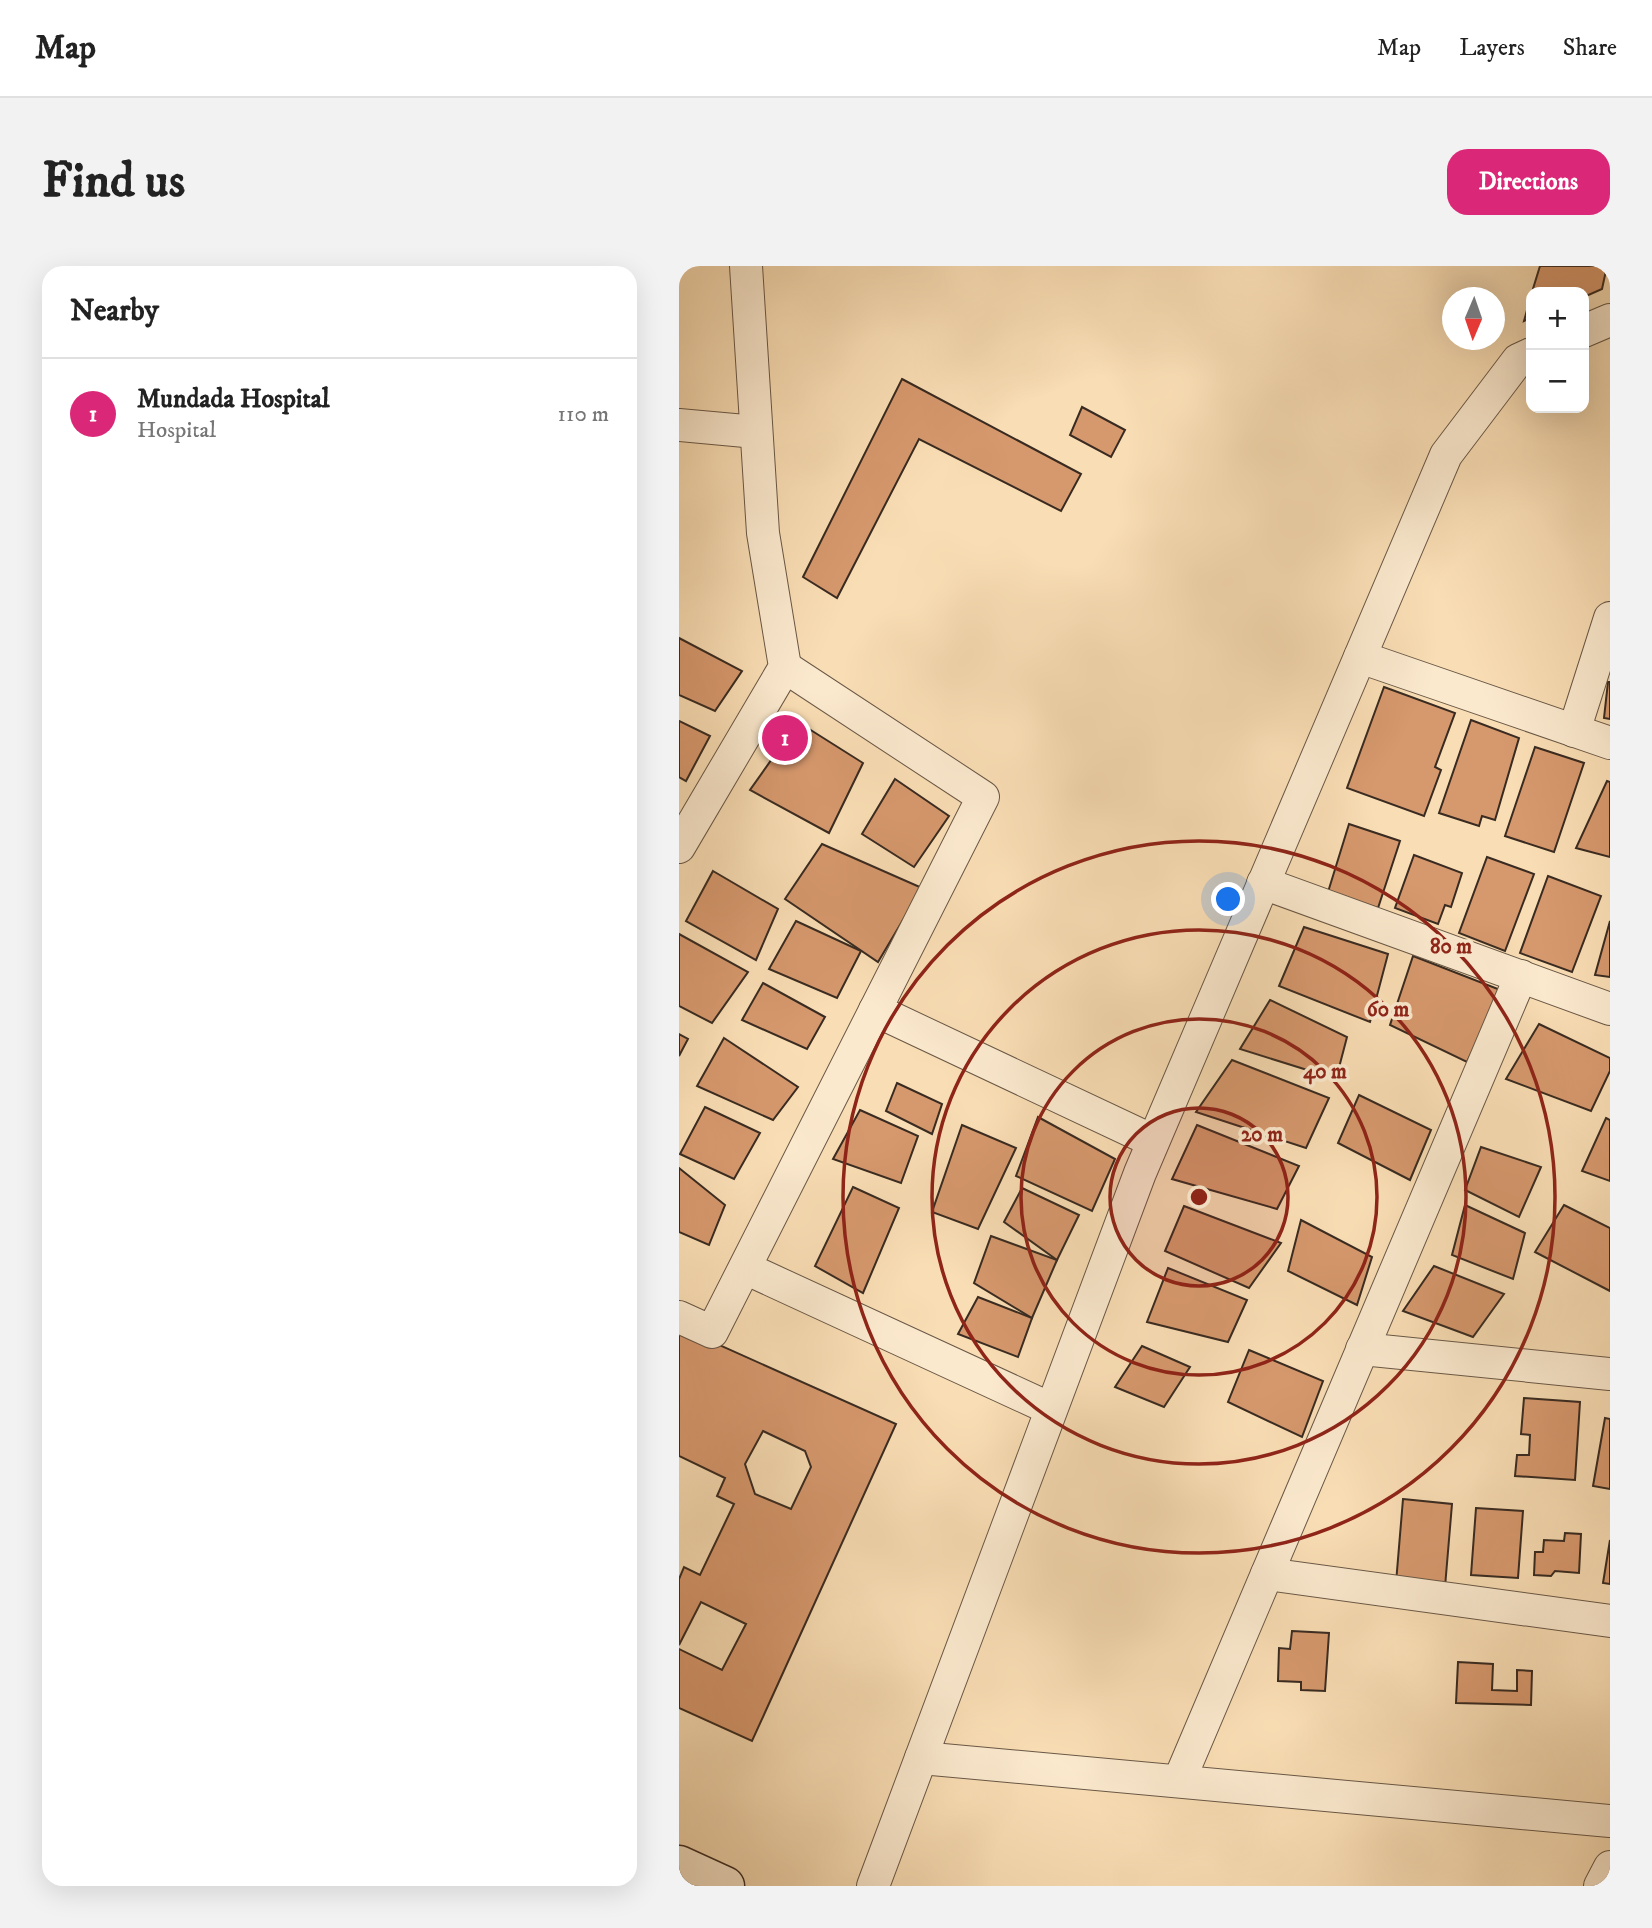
<!DOCTYPE html>
<html lang="en">
<head>
<meta charset="utf-8">
<style>
	body { margin:0; font-family:"IM FELL DW Pica",serif; background:#f2f2f2; color:#222 }
	.controls { position:absolute; right:21px; top:21px; display:grid; overflow:hidden; border-radius:14px; box-shadow:0 7px 28px #0002 }
	.controls button { width:63px; height:63px; display:grid; place-items:center; padding:0; border:0; border-bottom:2px solid #e0e0e0; background:#fff; color:#222; font:35px sans-serif }
	.compass { position:absolute; left:763px; top:21px; width:63px; height:63px; border-radius:50%; background:#fff; box-shadow:0 7px 28px #0002; rotate:182deg }
	.you { position:absolute; left:550px; top:634px; width:24px; height:24px; margin:-18px; border:5px solid #fff; border-radius:50%; background:#1a73e8; box-shadow:0 0 0 10px #1a73e833 }
	.badge { display:grid; place-items:center; width:46px; height:46px; border-radius:50%; background:#db2777; color:#fff; font-size:23px; font-weight:700 }
	.pin { position:absolute; translate:-50% -50%; border:4px solid #fff; box-shadow:0 2px 7px #0006 }
	.list { margin:0; padding:0; list-style:none }
	h2 { display:flex; justify-content:space-between; align-items:center; height:91px; margin:0; padding:0 28px; font-size:30px }
	h2 small { font-size:23px; font-weight:400; color:#767676 }
	.list li { display:grid; grid-template-columns:46px 1fr auto; gap:21px; align-items:center; box-sizing:border-box; height:112px; padding:0 28px; border-top:2px solid #e0e0e0 }
	.list b { display:block; font-size:26px; white-space:nowrap }
	.list p { margin:0; font-size:23px; white-space:nowrap; color:#767676 }
	.list em { font-size:23px; font-style:normal; color:#767676 }
	.map { position:relative; flex:none; width:931px; height:1620px; overflow:hidden; border-radius:21px }
	header { display:flex; align-items:center; gap:42px; box-sizing:border-box; height:98px; padding:0 35px; background:#fff; border-bottom:2px solid #e0e0e0 }
	header strong { font-size:33px }
	nav { display:flex; gap:38px; margin-inline-start:auto; font-size:24px }
	.intro { display:flex; align-items:center; justify-content:space-between; box-sizing:border-box; height:168px; padding:0 42px }
	h1 { margin:0; font-size:49px }
	.button { padding:18px 32px; border-radius:21px; background:#db2777; color:#fff; font-size:24px; font-weight:700 }
	main { display:flex; gap:42px; padding:0 42px }
	aside { flex:1; background:#fff; border-radius:21px; box-shadow:0 7px 28px #0002 }
	.map>svg:first-child { display:block }
	.building { fill:#d6986d; stroke:#392b21; stroke-width:2; fill-rule:evenodd }
	.lines { fill:none; stroke-linecap:round; stroke-linejoin:round }
	.street-casing { stroke:#695846; stroke-width:34 }
	.secondary-casing { stroke:#392b21; stroke-width:41 }
	.street { stroke:#fbe9ce; stroke-width:32 }
	.secondary { stroke:#fbe9ce; stroke-width:38 }
	.ring { fill:none; stroke:#8f2418; stroke-width:3.5 }
	.centre { fill:#8f2418; stroke:#fbe9ce; stroke-width:3.5 }
	.ring-label { font-size:21px; text-anchor:middle; font-weight:bold; fill:#8f2418; stroke:#fbe9ce; stroke-width:7; stroke-linejoin:round; paint-order:stroke }
</style>
</head>
<body>
<header>
<strong>Map</strong>
<nav><a>Map</a><a>Layers</a><a>Share</a></nav>
</header>
<div class="intro"><h1>Find us</h1><a class="button">Directions</a></div>
<main>
<aside>
<h2>Nearby<small></small></h2>
<ul class="list">
<li><span class="badge">1</span><div><b>Mundada Hospital</b><p>Hospital</p></div><em>110 m</em></li>
</ul>
</aside>
<div class="map">
<svg width="931" height="1620" viewBox="0 0 931 1620">
	<rect width="100%" height="100%" fill="#f9ddb4"/>
	<filter id="stains"><feTurbulence type="fractalNoise" baseFrequency=".00286" numOctaves="4"/><feColorMatrix values="0 0 0 0 .2 0 0 0 0 .09 0 0 0 0 .02 0 0 0 .5 -.17"/></filter>
	<radialGradient id="worn" r=".72"><stop offset=".6" stop-color="#630" stop-opacity="0"/><stop offset="1" stop-color="#630" stop-opacity=".3"/></radialGradient>
	<g class="building">
		<path d="M 861,0 L 928,0 L 923,23 L 905,31 L 905,26 L 853,26 Z"/>
		<path d="M 852,30 L 852,52 L 845,55 Z"/>
		<path d="M 223,113 L 402,208 L 382,245 L 240,173 L 158,332 L 124,311 Z"/>
		<path d="M 403,141 L 446,164 L 432,191 L 391,169 Z"/>
		<path d="M 0,372 L 63,405 L 36,445 L 0,429 Z"/>
		<path d="M 929,416 L 931,416 L 931,453 L 925,452 Z"/>
		<path d="M 705,421 L 776,447 L 756,501 L 762,504 L 745,550 L 668,522 Z"/>
		<path d="M 792,454 L 840,472 L 816,554 L 803,550 L 800,560 L 760,547 Z"/>
		<path d="M 0,455 L 31,470 L 7,515 L 0,511 Z"/>
		<path d="M 119,456 L 184,497 L 150,567 L 71,524 Z"/>
		<path d="M 856,481 L 905,497 L 875,586 L 826,570 Z"/>
		<path d="M 216,513 L 270,550 L 235,601 L 183,568 Z"/>
		<path d="M 928,515 L 931,516 L 931,591 L 897,582 Z"/>
		<path d="M 670,558 L 721,575 L 699,642 L 649,626 Z"/>
		<path d="M 143,578 L 243,622 L 199,696 L 106,633 Z"/>
		<path d="M 735,589 L 783,607 L 772,641 L 766,639 L 759,658 L 716,642 Z"/>
		<path d="M 808,591 L 855,608 L 826,685 L 780,667 Z"/>
		<path d="M 34,605 L 99,643 L 77,694 L 7,655 Z"/>
		<path d="M 869,610 L 922,630 L 893,706 L 841,687 Z"/>
		<path d="M 117,655 L 182,685 L 158,732 L 90,703 Z"/>
		<path d="M 931,655 L 931,711 L 916,709 Z"/>
		<path d="M 625,661 L 709,688 L 691,756 L 600,720 Z"/>
		<path d="M 0,668 L 69,706 L 33,757 L 0,740 Z"/>
		<path d="M 734,690 L 824,725 L 788,796 L 711,759 Z"/>
		<path d="M 84,717 L 146,751 L 128,783 L 63,754 Z"/>
		<path d="M 591,734 L 668,771 L 657,813 L 561,783 Z"/>
		<path d="M 860,758 L 931,792 L 931,805 L 912,845 L 827,813 Z"/>
		<path d="M 0,768 L 9,773 L 0,790 Z"/>
		<path d="M 45,772 L 119,821 L 94,854 L 18,820 Z"/>
		<path d="M 553,794 L 650,832 L 627,882 L 517,846 Z"/>
		<path d="M 218,817 L 263,838 L 253,868 L 207,845 Z"/>
		<path d="M 680,829 L 752,864 L 731,914 L 659,877 Z"/>
		<path d="M 26,841 L 81,867 L 55,913 L 1,888 Z"/>
		<path d="M 181,844 L 239,870 L 222,917 L 154,893 Z"/>
		<path d="M 359,851 L 436,893 L 413,945 L 337,910 Z"/>
		<path d="M 927,852 L 931,854 L 931,915 L 903,905 Z"/>
		<path d="M 283,859 L 337,882 L 299,963 L 253,946 Z"/>
		<path d="M 518,859 L 620,900 L 598,943 L 493,913 Z"/>
		<path d="M 802,881 L 862,901 L 840,951 L 786,924 Z"/>
		<path d="M 0,902 L 46,939 L 30,979 L 0,966 Z"/>
		<path d="M 174,921 L 220,942 L 184,1027 L 136,1000 Z"/>
		<path d="M 343,922 L 400,949 L 378,994 L 325,956 Z"/>
		<path d="M 786,939 L 846,967 L 834,1013 L 773,989 Z"/>
		<path d="M 885,939 L 931,962 L 931,1025 L 856,986 Z"/>
		<path d="M 505,940 L 602,977 L 570,1022 L 486,985 Z"/>
		<path d="M 622,954 L 693,991 L 678,1039 L 609,1005 Z"/>
		<path d="M 312,970 L 378,994 L 353,1052 L 295,1017 Z"/>
		<path d="M 755,1000 L 825,1028 L 794,1071 L 724,1045 Z"/>
		<path d="M 489,1002 L 568,1034 L 549,1076 L 468,1056 Z"/>
		<path d="M 299,1031 L 353,1052 L 339,1091 L 279,1068 Z"/>
		<path d="M 0,1061 L 217,1158 L 73,1475 L 0,1442 L 0,1383 L 43,1404 L 67,1358 L 22,1336 L 0,1379 L 0,1313 L 5,1301 L 21,1309 L 55,1238 L 38,1230 L 46,1212 L 0,1190 ZM 84,1165 L 126,1185 L 132,1201 L 112,1243 L 76,1228 L 66,1198 Z"/>
		<path d="M 463,1080 L 511,1101 L 485,1141 L 436,1121 Z"/>
		<path d="M 570,1084 L 644,1115 L 623,1171 L 549,1136 Z"/>
		<path d="M 845,1132 L 901,1136 L 896,1214 L 836,1210 L 838,1189 L 850,1189 L 851,1169 L 842,1168 Z"/>
		<path d="M 926,1152 L 931,1153 L 931,1223 L 914,1220 Z"/>
		<path d="M 724,1233 L 773,1238 L 766,1321 L 717,1317 Z"/>
		<path d="M 797,1242 L 844,1245 L 839,1312 L 792,1309 Z"/>
		<path d="M 886,1267 L 902,1268 L 900,1307 L 876,1305 L 872,1310 L 855,1309 L 856,1286 L 864,1286 L 865,1274 L 885,1275 Z"/>
		<path d="M 931,1274 L 931,1318 L 924,1317 Z"/>
		<path d="M 613,1365 L 650,1367 L 646,1425 L 622,1424 L 622,1416 L 599,1415 L 600,1382 L 611,1383 Z"/>
		<path d="M 779,1396 L 814,1398 L 813,1424 L 838,1425 L 838,1404 L 853,1405 L 852,1439 L 777,1437 Z"/>
	</g>
	<g class="lines">
		<g class="street-casing">
			<g id="street">
				<path d="M 905,65 L 931,54"/>
				<path d="M 0,159 L 77,166"/>
				<path d="M 681,391 L 931,477"/>
				<path d="M 895,465 L 931,352"/>
				<path d="M 0,581 L 106,401 L 84,267 L 67,0"/>
				<path d="M 584,617 L 931,743"/>
				<path d="M 196,744 L 474,875"/>
				<path d="M 66,1002 L 372,1143"/>
				<path d="M 0,1051 L 33,1066 L 304,531 L 106,401"/>
				<path d="M 683,1083 L 931,1108"/>
				<path d="M 588,1308 L 931,1355"/>
				<path d="M 242,1492 L 931,1555"/>
				<path d="M 500,1515 L 842,710"/>
				<path d="M 194,1620 L 461,907 L 767,189 L 839,94 L 852,88"/>
				<path d="M 921,1620 L 931,1601"/>
			</g>
		</g>
		<g class="secondary-casing">
			<path id="secondary" d="M 0,1599 L 46,1620"/>
		</g>
		<use href="#street" class="street"/>
		<use href="#secondary" class="secondary"/>
	</g>
	<circle cx="520" cy="931" r="89" fill="#8f2418" fill-opacity=".12"/>
	<g class="ring">
		<circle cx="520" cy="931" r="89"/>
		<circle cx="520" cy="931" r="178"/>
		<circle cx="520" cy="931" r="267"/>
		<circle cx="520" cy="931" r="356"/>
	</g>
	<circle cx="520" cy="931" r="10" class="centre"/>
	<g class="ring-label">
		<text x="772" y="687">80 m</text>
		<text x="709" y="750">60 m</text>
		<text x="646" y="812">40 m</text>
		<text x="583" y="875">20 m</text>
	</g>
	<rect width="100%" height="100%" filter="url(#stains)"/>
	<rect width="100%" height="100%" fill="url(#worn)"/>
</svg>
<div class="controls">
<button>+</button>
<button>−</button>
</div>
<svg class="compass" viewBox="-18 -18 36 36"><path d="M0-13l5 13h-10z" fill="#e53935"/><path d="M0 13l5-13h-10z" fill="#767676"/></svg>
<div class="you"></div>
<div class="pin badge" style="left:106px;top:472px">1</div>
</div>
</main>
</body>
</html>
